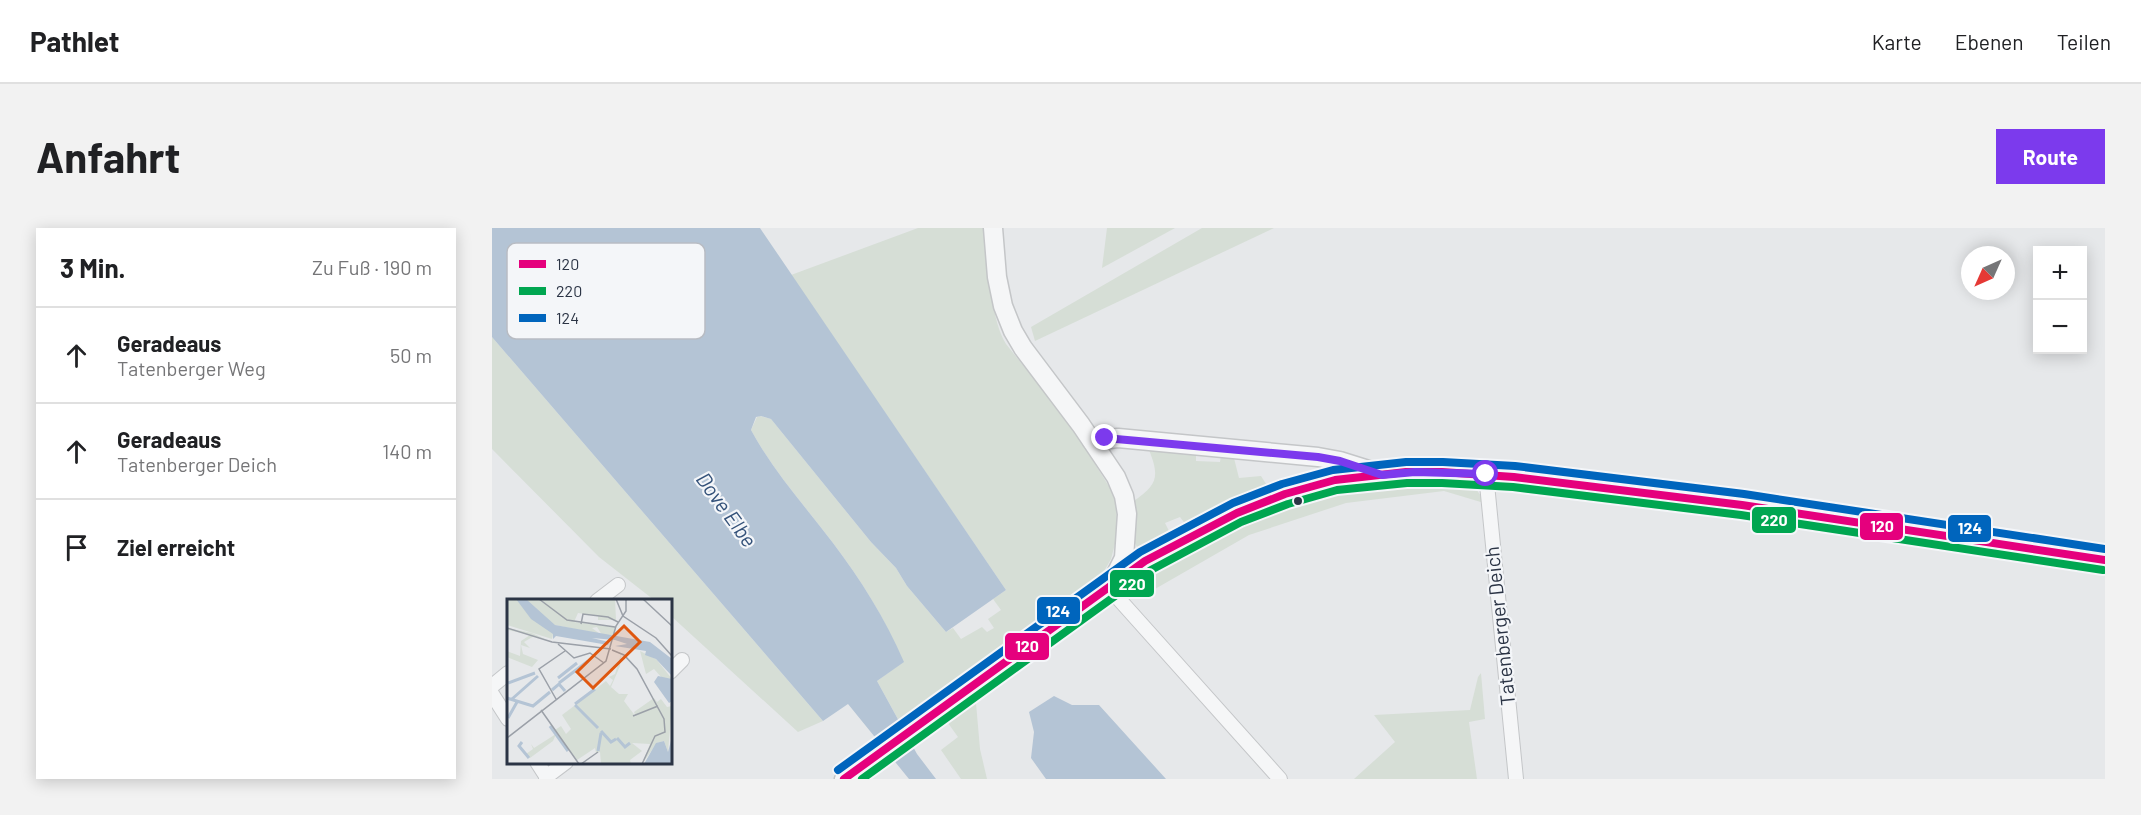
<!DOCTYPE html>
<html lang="de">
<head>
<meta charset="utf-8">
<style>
	body { margin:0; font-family:Barlow,sans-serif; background:#f2f2f2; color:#202124 }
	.controls { position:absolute; right:18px; top:18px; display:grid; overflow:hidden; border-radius:0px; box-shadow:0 3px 15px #0003 }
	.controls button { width:54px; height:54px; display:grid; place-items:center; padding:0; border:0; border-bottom:2px solid #e0e0e0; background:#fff; color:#202124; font:30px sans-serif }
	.compass { position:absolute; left:1469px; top:18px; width:54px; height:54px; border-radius:50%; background:#fff; box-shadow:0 3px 15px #0003; rotate:225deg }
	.stop { position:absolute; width:18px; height:18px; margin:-14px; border:4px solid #7c3aed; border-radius:50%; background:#fff }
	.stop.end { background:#7c3aed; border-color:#fff; box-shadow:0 2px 6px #0008 }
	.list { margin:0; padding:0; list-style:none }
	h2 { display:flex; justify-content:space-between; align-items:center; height:78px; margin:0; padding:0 24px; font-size:26px }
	h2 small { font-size:20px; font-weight:400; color:#757577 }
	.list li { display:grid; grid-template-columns:39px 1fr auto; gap:18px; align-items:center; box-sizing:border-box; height:96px; padding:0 24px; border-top:2px solid #e0e0e0 }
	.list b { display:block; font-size:22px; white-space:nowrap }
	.list p { margin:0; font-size:20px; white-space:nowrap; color:#757577 }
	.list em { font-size:20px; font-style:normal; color:#757577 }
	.icon { flex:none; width:33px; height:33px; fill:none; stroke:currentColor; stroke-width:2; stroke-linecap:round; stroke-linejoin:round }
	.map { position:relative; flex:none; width:1613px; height:551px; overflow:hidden; border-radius:0px }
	header { display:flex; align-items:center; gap:36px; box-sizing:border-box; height:84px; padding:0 30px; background:#fff; border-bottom:2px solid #e0e0e0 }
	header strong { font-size:28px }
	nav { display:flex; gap:33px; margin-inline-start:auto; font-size:21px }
	.intro { display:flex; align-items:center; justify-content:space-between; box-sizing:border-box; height:144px; padding:0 36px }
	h1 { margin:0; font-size:42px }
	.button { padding:15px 27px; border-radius:0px; background:#7c3aed; color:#fff; font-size:21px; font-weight:700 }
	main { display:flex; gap:36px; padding:0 36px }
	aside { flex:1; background:#fff; border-radius:0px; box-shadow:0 3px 15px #0003 }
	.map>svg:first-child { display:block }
	.green { fill:#d6ded6 }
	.water { fill:#b4c4d5 }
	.pier { fill:#e6e8ea }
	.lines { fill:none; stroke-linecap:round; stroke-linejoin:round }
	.minor-casing { stroke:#c4c6c8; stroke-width:16 }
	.tertiary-casing { stroke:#c4c6c8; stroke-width:21 }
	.minor { stroke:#f5f6f7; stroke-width:14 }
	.tertiary { stroke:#f5f6f7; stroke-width:18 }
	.bus-1-casing { stroke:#f4f6f9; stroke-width:12 }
	.bus-2-casing { stroke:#f4f6f9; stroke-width:12 }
	.bus-3-casing { stroke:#f4f6f9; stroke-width:12 }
	.bus-1 { stroke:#e5007d; stroke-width:8 }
	.bus-2 { stroke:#00a651; stroke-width:8 }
	.bus-3 { stroke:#0065bd; stroke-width:8 }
	.route { stroke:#7c3aed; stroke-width:8 }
	.bus-dot { fill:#2b3445; stroke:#f4f6f9; stroke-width:2 }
	.labels { text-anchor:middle; stroke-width:4.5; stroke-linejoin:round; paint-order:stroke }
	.street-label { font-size:20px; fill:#2b3445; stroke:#f4f6f9 }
	.water-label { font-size:21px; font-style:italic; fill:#34527a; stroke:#f4f6f9 }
	.inset-river { fill:none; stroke:#b4c4d5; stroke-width:3 }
	.inset-road { fill:none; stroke:#9ba0a8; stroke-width:1.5 }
	.view { fill:#df570f; fill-opacity:0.15; stroke:#df570f; stroke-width:3 }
	.inset-edge { fill:none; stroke:#2b3445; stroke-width:3 }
	.key { fill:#f4f6f9; stroke:#b8bcc3; stroke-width:1.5 }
	.key-label { font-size:16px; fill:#2b3445 }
	.line-badge { stroke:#f4f6f9; stroke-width:2 }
	.badge-label { font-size:16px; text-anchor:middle; font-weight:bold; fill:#fff }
</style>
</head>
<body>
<header>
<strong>Pathlet</strong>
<nav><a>Karte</a><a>Ebenen</a><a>Teilen</a></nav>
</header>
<div class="intro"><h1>Anfahrt</h1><a class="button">Route</a></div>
<main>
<aside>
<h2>3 Min.<small>Zu Fuß · 190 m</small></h2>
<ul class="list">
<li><svg class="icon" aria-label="ahead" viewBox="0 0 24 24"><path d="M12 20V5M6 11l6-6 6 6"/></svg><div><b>Geradeaus</b><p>Tatenberger Weg</p></div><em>50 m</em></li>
<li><svg class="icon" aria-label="ahead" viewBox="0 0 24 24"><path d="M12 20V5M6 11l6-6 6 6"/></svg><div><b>Geradeaus</b><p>Tatenberger Deich</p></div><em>140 m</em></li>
<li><svg class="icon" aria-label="arrive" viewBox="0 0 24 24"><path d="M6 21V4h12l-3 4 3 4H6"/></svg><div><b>Ziel erreicht</b></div></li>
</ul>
</aside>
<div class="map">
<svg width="1613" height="551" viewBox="0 0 1613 551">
	<rect width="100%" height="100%" fill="#e6e8ea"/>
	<g class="green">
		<path d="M 426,0 L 496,0 C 499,35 496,86 514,116 L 576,193 L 618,260 L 624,275 L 625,295 L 623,316 L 619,331 L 611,345 L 599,357 L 407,493 L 385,453 L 411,434 C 393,390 369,352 341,315 C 313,278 281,243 259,202 L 265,189 L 268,188 L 279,191 L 379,314 L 404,340 L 415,358 L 454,404 L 461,400 L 469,411 L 490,399 L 495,404 L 502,400 L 496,391 L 509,382 L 501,371 L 514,362 L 299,47 Z"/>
		<path d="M 615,0 L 683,0 L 610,40 Z"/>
		<path d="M 710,0 L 782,0 L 543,113 L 539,99 Z"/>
		<path d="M 0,109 L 331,493 L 306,504 L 179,388 L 178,373 L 162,372 L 107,329 L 0,221 Z"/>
		<path d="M 657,222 L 704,225 L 704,233 L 728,234 L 729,228 L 742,230 L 747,250 L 769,248 L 776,259 L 747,271 L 694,297 L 688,289 L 673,295 L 678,305 L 648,325 L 642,313 L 642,273 C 665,257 668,249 657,222 Z"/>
		<path d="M 958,253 C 976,256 985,256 992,275 L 952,263 L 854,275 L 757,307 L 663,361 L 653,349 L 746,293 L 824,268 L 904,255 Z"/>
		<path d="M 989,445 L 993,491 L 977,494 L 985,551 L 862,551 L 903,514 L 882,487 L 978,482 L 986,449 Z"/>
		<path d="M 484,475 L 488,521 L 495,551 L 469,551 L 449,522 L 466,509 L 456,495 Z"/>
	</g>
	<g class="water">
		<path d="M 0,0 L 268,0 L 514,362 L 454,404 L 415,358 L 404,340 L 379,314 L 279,191 L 269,188 L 264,189 L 259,202 C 281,243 313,278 341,315 C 369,352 393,390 412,434 L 385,453 L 425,526 L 444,551 L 417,551 L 356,476 L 331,493 L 0,109 Z"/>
		<path d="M 562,468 L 580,477 L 607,477 L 674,551 L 554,551 L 539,530 L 542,504 L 537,484 Z"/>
	</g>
	<path class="pier" d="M 410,492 L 425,518 L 401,535 L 382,512 Z"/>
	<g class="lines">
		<g class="minor-casing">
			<g id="minor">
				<path d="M 994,246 L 1024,551"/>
				<path d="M 617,360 L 788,551"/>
				<path d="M 105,373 L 126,357"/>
				<path d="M 178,444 L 190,432"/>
				<path d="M 0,458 L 16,445"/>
				<path d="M 0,466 L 16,491"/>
				<path d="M 45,534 L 56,551"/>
				<path d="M 54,549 L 74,534"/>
			</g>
		</g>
		<g class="tertiary-casing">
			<g id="tertiary">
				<path d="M 501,0 L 505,49 L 511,78 L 521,103 L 531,120 L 589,197 L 624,249 L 632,268 L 635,286 L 632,330 L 619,356"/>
				<path d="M 600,213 L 626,210 L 826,229 L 848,233 L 883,244"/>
				<path d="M 352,551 L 653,333 C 713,298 774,266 843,252 C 938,234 1034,250 1129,261 C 1291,280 1452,307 1613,332"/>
			</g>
		</g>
		<use href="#minor" class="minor"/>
		<use href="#tertiary" class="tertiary"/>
		<g class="bus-1-casing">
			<path id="bus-1" d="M 352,551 L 653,333 L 745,285 L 793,266 L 843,252 L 914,244 L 950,244 L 1022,249 L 1250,277 L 1613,332"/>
		</g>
		<g class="bus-2-casing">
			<path id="bus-2" d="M 370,551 L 659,342 L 749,294 L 796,276 L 845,262 L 915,255 L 950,255 L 1021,259 L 1249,287 L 1611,342"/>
		</g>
		<g class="bus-3-casing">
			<path id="bus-3" d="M 346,542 L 648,324 L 741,275 L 790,256 L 841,242 L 914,234 L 951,234 L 1023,238 L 1252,266 L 1613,321"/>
		</g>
		<use href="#bus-1" class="bus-1"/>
		<use href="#bus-2" class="bus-2"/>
		<use href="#bus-3" class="bus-3"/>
	</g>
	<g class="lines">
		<path class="route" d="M 613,210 L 826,229 L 848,233 L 890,247 L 923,244 L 994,246"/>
	</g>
	<circle class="bus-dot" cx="806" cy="273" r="5"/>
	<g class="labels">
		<g class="street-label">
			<text transform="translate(1008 398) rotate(-96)" y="7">Tatenberger Deich</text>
		</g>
		<g class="water-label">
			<text transform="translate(234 282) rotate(54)" y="7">Dove Elbe</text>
		</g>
	</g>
	<g transform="translate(15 371)">
		<rect width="165" height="165" fill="#e6e8ea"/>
		<path d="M 0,0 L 108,0 L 109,21 L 91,21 L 91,17 L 71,14 L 67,23 L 108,28 L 106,39 L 95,36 L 90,28 L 85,29 L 93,35 L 48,26 L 45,40 L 0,26 ZM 0,29 L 25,34 L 40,41 L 27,37 L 17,43 L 23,49 L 14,46 L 16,55 L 31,61 L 25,68 L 0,58 L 0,52 L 13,57 L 14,42 L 23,36 L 1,31 L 0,34 ZM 133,52 L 149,60 L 165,80 L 155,79 L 147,70 L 139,75 ZM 114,55 L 113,67 L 104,88 L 112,95 L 121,95 L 117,102 L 129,118 L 127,113 L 147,99 L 150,103 L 154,100 L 160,108 L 165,107 L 161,153 L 157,142 L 150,144 L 135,165 L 143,145 L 125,144 L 135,152 L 123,161 L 124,165 L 94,165 L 93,153 L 89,154 L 88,149 L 70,161 L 48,131 L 54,127 L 59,135 L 64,130 L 55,116 L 67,107 L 75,115 L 68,106 L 99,82 L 103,87 L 106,81 L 102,78 L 108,75 ZM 49,135 L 46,142 L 23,159 L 19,155 L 26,150 L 24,145 L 27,149 Z" fill="#d6ded6"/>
		<path d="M 9,0 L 19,0 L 48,26 L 143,43 L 165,60 L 165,77 L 149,60 L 138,56 L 139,52 L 108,47 L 120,45 L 108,41 L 85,39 L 102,43 L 101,46 L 49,37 L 46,40 L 46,35 L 24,20 ZM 151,77 L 165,80 L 165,102 L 162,104 L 147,83 ZM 165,138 L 165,165 L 137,165 L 149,144 L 157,142 L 161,153 Z" fill="#b4c4d5"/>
		<path class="inset-river" d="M 51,79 L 70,64M 1,84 L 28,74M 52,84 L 81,62M 45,91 L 52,85 L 58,92M 0,99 L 26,107 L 43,93M 5,100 L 31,77M 68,105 L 88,90M 68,106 L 91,129M 1,119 L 10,103M 43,127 L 61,152M 94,132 L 104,143 L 109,140M 110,139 L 118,148 L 123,144M 15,143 L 12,147 L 22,159M 91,152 L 94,134"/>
		<path class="inset-road" d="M 32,0 L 60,21 L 108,28M 109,0 L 116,17 L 149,39 L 165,57M 136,0 L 165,27M 74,25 L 76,15 L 101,18 L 111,23M 0,29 L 45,43 L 104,50M 51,45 L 67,59 L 83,54 L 97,64M 105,51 L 117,56 L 130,70 L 157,120 L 158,133 L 148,137 L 135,165M 49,100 L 32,70 L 58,52M 34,111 L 72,165M 126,117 L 151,107M 0,139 L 99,62 L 109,27 L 119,12 L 119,0M 74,165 L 91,153"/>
		<path class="view" d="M 117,27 L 133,43 L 86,89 L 70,73 Z"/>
		<rect width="165" height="165" class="inset-edge"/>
	</g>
	<rect x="15" y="15" width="198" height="96" rx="9" class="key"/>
	<rect x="27" y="32" width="27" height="8" fill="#e5007d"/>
	<rect x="27" y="59" width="27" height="8" fill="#00a651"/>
	<rect x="27" y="86" width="27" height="8" fill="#0065bd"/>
	<g class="key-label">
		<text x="64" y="42">120</text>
		<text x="64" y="69">220</text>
		<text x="64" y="96">124</text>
	</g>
	<g class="line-badge">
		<rect x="1259" y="278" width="46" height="28" rx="6" fill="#00a651"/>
		<rect x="1367" y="284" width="45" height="29" rx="6" fill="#e5007d"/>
		<rect x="1455" y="286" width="45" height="29" rx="6" fill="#0065bd"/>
		<rect x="617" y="341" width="46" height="29" rx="6" fill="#00a651"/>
		<rect x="544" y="368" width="45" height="29" rx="6" fill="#0065bd"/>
		<rect x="512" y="404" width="46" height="29" rx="6" fill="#e5007d"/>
	</g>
	<g class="badge-label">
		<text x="1282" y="298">220</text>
		<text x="1390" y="304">120</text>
		<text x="1478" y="306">124</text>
		<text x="640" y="362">220</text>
		<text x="566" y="389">124</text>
		<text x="535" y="424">120</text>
	</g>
</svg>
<div class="controls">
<button>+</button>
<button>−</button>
</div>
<svg class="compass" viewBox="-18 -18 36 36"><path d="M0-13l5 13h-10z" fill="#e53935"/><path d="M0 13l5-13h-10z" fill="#757577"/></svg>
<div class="stop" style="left:994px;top:246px"></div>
<div class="stop end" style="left:613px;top:210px"></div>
</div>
</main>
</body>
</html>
